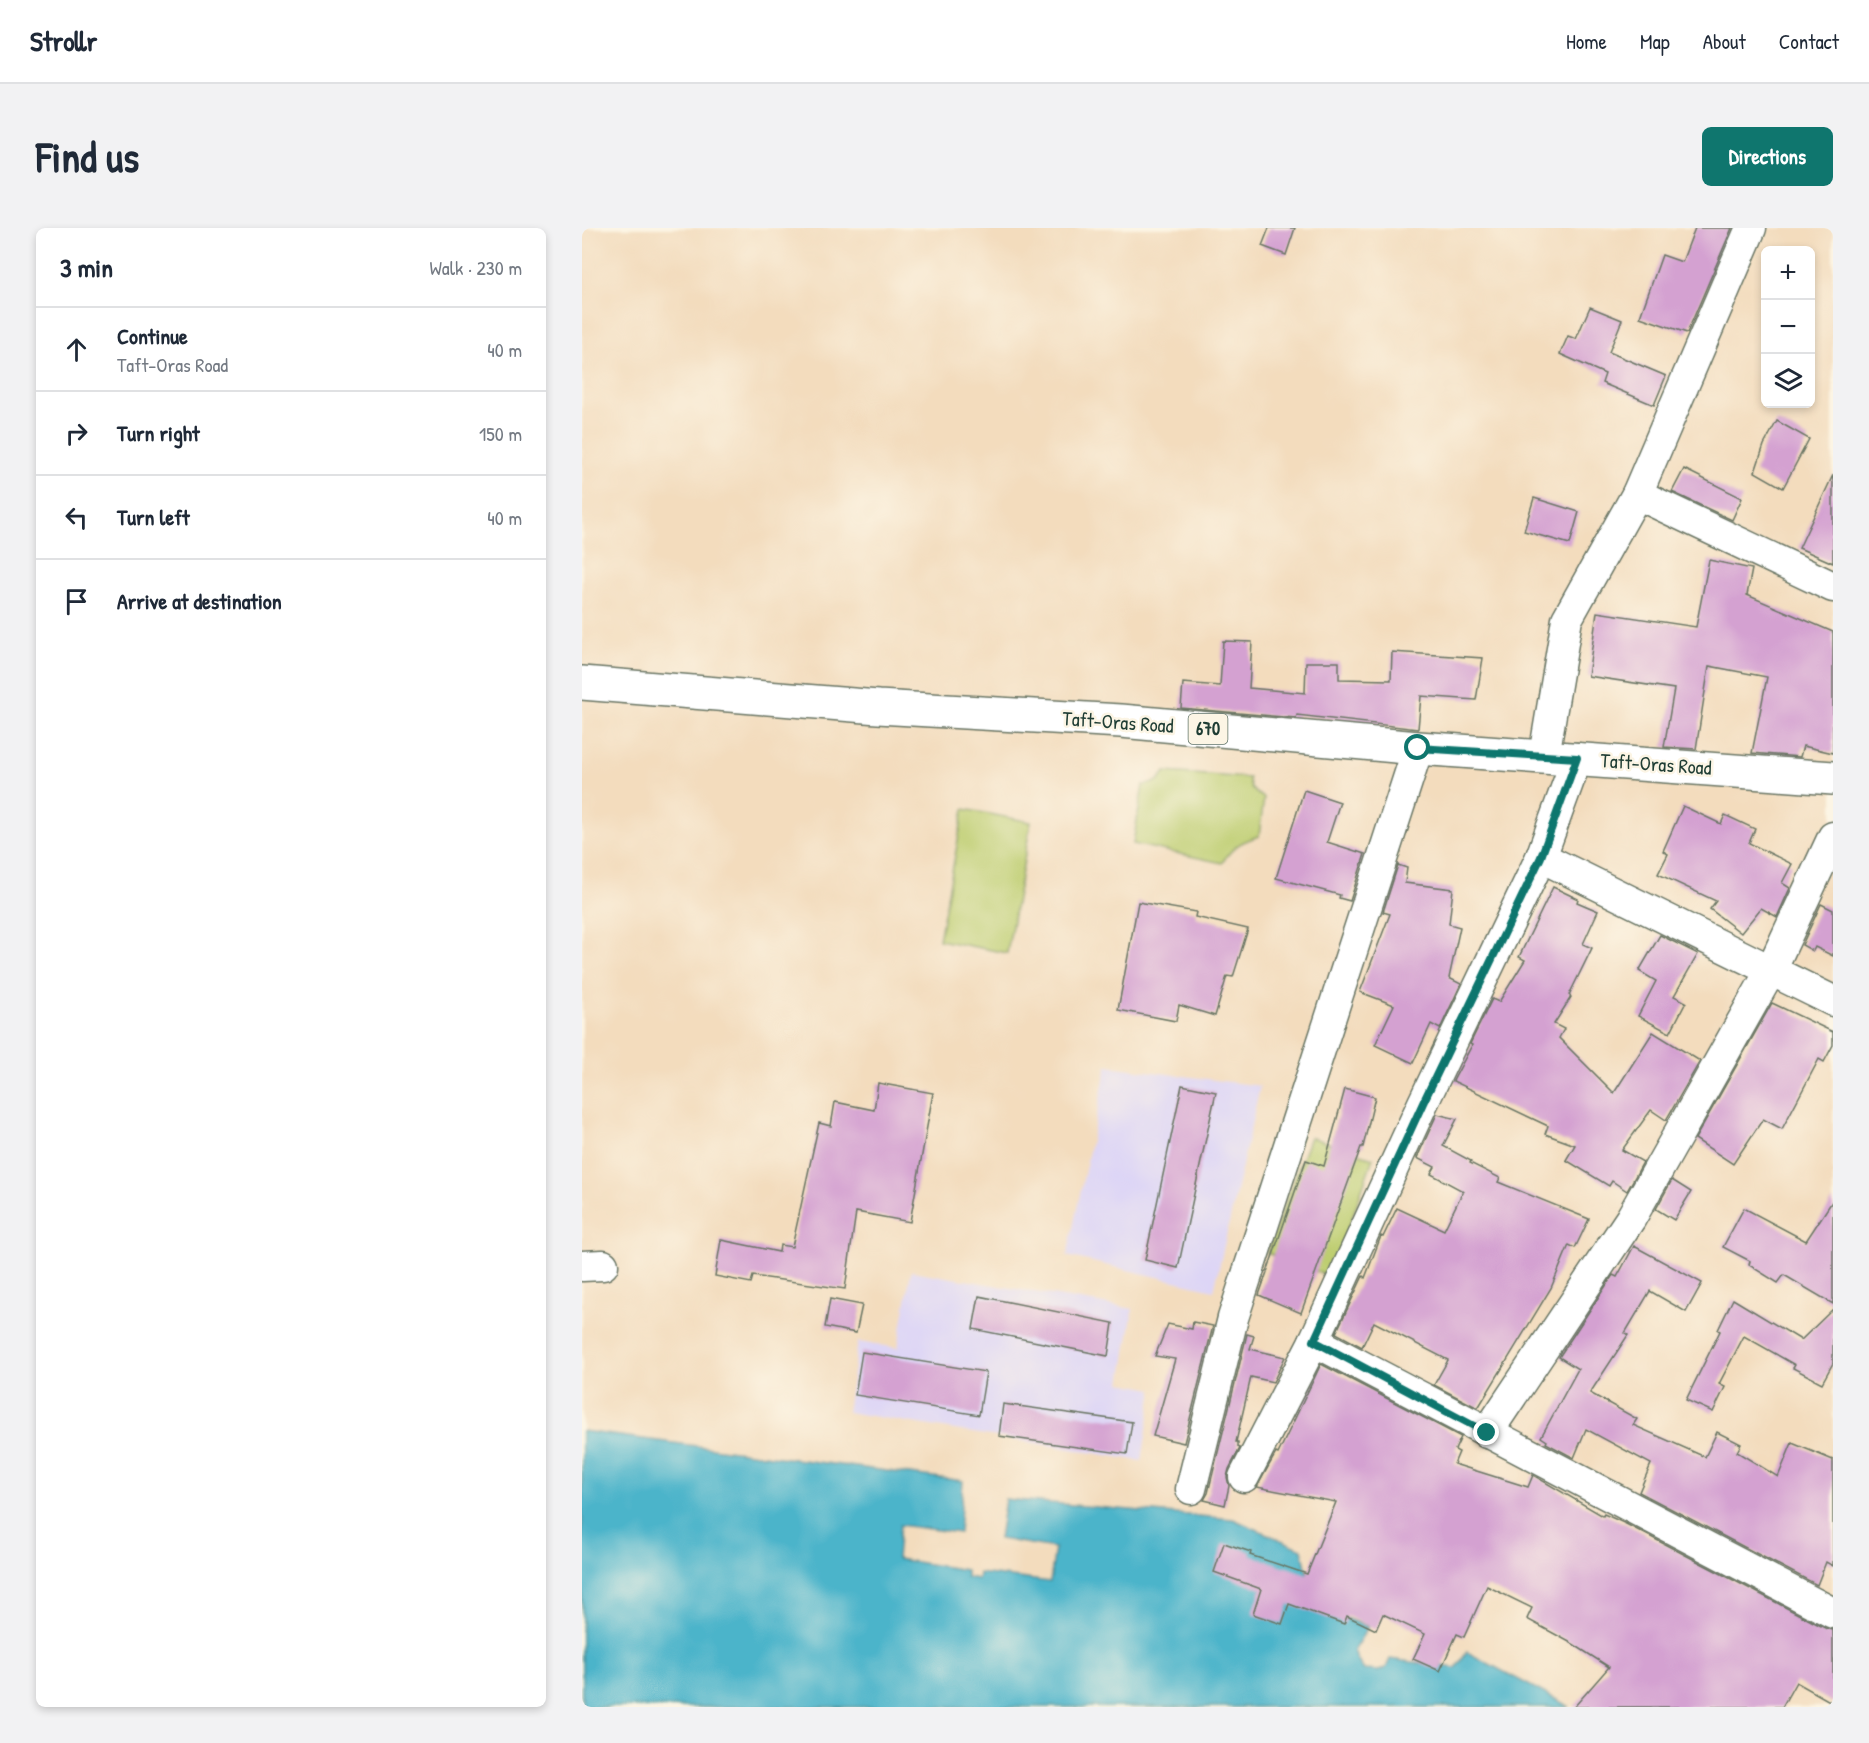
<!DOCTYPE html>
<html lang="en">
<head>
<meta charset="utf-8">
<style>
	body { margin:0; font-family:"Patrick Hand",sans-serif; background:#f2f2f3; color:#1f2937 }
	.controls { position:absolute; right:18px; top:18px; display:grid; overflow:hidden; border-radius:9px; box-shadow:0 3px 9px #0003 }
	.controls button { width:54px; height:54px; display:grid; place-items:center; padding:0; border:0; border-bottom:2px solid #e0e1e3; background:#fff; color:#1f2937; font:30px sans-serif }
	.stop { position:absolute; width:18px; height:18px; margin:-14px; border:4px solid #0f766e; border-radius:50%; background:#fff }
	.stop.end { background:#0f766e; border-color:#fff; box-shadow:0 2px 6px #0008 }
	.list { margin:0; padding:0; list-style:none }
	h2 { display:flex; justify-content:space-between; align-items:center; height:78px; margin:0; padding:0 24px; font-size:26px }
	h2 small { font-size:20px; font-weight:400; color:#747a83 }
	.list li { display:grid; grid-template-columns:39px 1fr auto; gap:18px; align-items:center; box-sizing:border-box; height:84px; padding:0 24px; border-top:2px solid #e0e1e3 }
	.list b { display:block; font-size:22px; white-space:nowrap }
	.list p { margin:0; font-size:20px; white-space:nowrap; color:#747a83 }
	.list em { font-size:20px; font-style:normal; color:#747a83 }
	.icon { flex:none; width:33px; height:33px; fill:none; stroke:currentColor; stroke-width:2; stroke-linecap:round; stroke-linejoin:round }
	.map { position:relative; flex:none; width:1251px; height:1479px; overflow:hidden; border-radius:9px }
	header { display:flex; align-items:center; gap:36px; box-sizing:border-box; height:84px; padding:0 30px; background:#fff; border-bottom:2px solid #e0e1e3 }
	header strong { font-size:28px }
	nav { display:flex; gap:33px; margin-inline-start:auto; font-size:21px }
	.intro { display:flex; align-items:center; justify-content:space-between; box-sizing:border-box; height:144px; padding:0 36px }
	h1 { margin:0; font-size:42px }
	.button { padding:15px 27px; border-radius:9px; background:#0f766e; color:#fff; font-size:21px; font-weight:700 }
	main { display:flex; gap:36px; padding:0 36px }
	aside { flex:1; background:#fff; border-radius:9px; box-shadow:0 3px 9px #0003 }
	.map>svg:first-child { display:block }
	.built { fill:#ddd5f6 }
	.green { fill:#bdcd70; stroke:#6e8552; stroke-width:1.5 }
	.water { fill:#4cb4ca; stroke:#36787f; stroke-width:1.5 }
	.building { fill:#d4a1d1 }
	.lines { fill:none; stroke-linecap:round; stroke-linejoin:round }
	.street-casing { stroke:#697564; stroke-width:33 }
	.primary-casing { stroke:#697564; stroke-width:36 }
	.street { stroke:#fff; stroke-width:30 }
	.primary { stroke:#fff; stroke-width:33 }
	.route { stroke:#0f766e; stroke-width:8 }
	.labels { text-anchor:middle; stroke-width:5; stroke-linejoin:round; paint-order:stroke }
	.shield { fill:#fcf5e5; stroke:#617469; stroke-width:1.5 }
	.shield-label { font-size:18px; font-weight:bold; fill:#1f3d34 }
	.street-label { font-size:20px; fill:#1f3d34; stroke:#fcf5e5 }
</style>
</head>
<body>
<header>
<strong>Strollr</strong>
<nav><a>Home</a><a>Map</a><a>About</a><a>Contact</a></nav>
</header>
<div class="intro"><h1>Find us</h1><a class="button">Directions</a></div>
<main>
<aside>
<h2>3 min<small>Walk · 230 m</small></h2>
<ul class="list">
<li><svg class="icon" aria-label="ahead" viewBox="0 0 24 24"><path d="M12 20V5M6 11l6-6 6 6"/></svg><div><b>Continue</b><p>Taft-Oras Road</p></div><em>40 m</em></li>
<li><svg class="icon" aria-label="right" viewBox="0 0 24 24"><path d="M7 20v-9h11M14 6l5 5-5 5"/></svg><div><b>Turn right</b></div><em>150 m</em></li>
<li><svg class="icon" aria-label="left" viewBox="0 0 24 24"><path d="M17 20v-9H6M10 6l-5 5 5 5"/></svg><div><b>Turn left</b></div><em>40 m</em></li>
<li><svg class="icon" aria-label="arrive" viewBox="0 0 24 24"><path d="M6 21V4h12l-3 4 3 4H6"/></svg><div><b>Arrive at destination</b></div></li>
</ul>
</aside>
<div class="map">
<svg width="1251" height="1479" viewBox="0 0 1251 1479">
	<rect width="100%" height="100%" fill="#fcf5e5"/>
	<filter id="ink" filterUnits="userSpaceOnUse"><feTurbulence type="fractalNoise" baseFrequency=".0167" numOctaves="2"/><feDisplacementMap in="SourceGraphic" scale="12" xChannelSelector="R" yChannelSelector="G"/><feConvolveMatrix kernelMatrix="1 2 1 2 8 2 1 2 1" color-interpolation-filters="sRGB"/></filter>
	<filter id="wash" filterUnits="userSpaceOnUse"><feTurbulence type="fractalNoise" baseFrequency=".008" numOctaves="4" result="noise"/><feDisplacementMap in="SourceGraphic" scale="24" xChannelSelector="R" yChannelSelector="G"/><feGaussianBlur stdDeviation="1.35" result="paint"/><feColorMatrix in="noise" values="0 0 0 0 0 0 0 0 0 0 0 0 0 0 0 0 0 1.4 0 .05"/><feComposite in="paint" operator="in"/></filter>
	<g filter="url(#wash)">
		<rect width="100%" height="100%" fill="#f3dcbd"/>
		<g class="built">
			<path d="M 525,838 L 678,858 L 632,1062 L 485,1028 Z"/>
			<path d="M 329,1043 L 551,1081 L 539,1155 L 571,1161 L 560,1233 L 265,1184 L 276,1114 L 316,1120 Z"/>
		</g>
		<g class="green">
			<path d="M 583,544 L 667,550 C 667,561 673,565 682,570 L 677,608 C 658,614 651,618 640,635 L 551,616 L 561,557 C 572,556 577,554 583,544 Z"/>
			<path d="M 382,581 L 449,594 L 425,725 L 357,712 Z"/>
			<path d="M 728,909 L 791,930 L 749,1049 L 685,1025 Z"/>
		</g>
		<path class="water" d="M 0,1203 L 381,1253 L 377,1305 L 318,1297 L 315,1331 L 384,1342 L 384,1349 L 396,1351 L 397,1345 L 468,1354 L 473,1320 L 417,1311 L 423,1271 L 651,1291 L 720,1321 L 733,1379 L 786,1399 L 772,1422 L 775,1432 L 782,1442 L 797,1443 L 804,1440 L 808,1431 L 874,1440 L 885,1424 L 988,1479 L 0,1479 Z"/>
		<g id="blocks">
			<g class="building">
				<path d="M 687,0 L 713,0 L 704,27 L 680,18 Z"/>
				<path d="M 1113,0 L 1150,0 L 1105,105 L 1058,89 L 1080,27 L 1100,34 Z"/>
				<path d="M 1008,79 L 1040,92 L 1027,124 L 1084,148 L 1072,177 L 1020,155 L 1023,146 L 978,126 L 986,108 L 994,111 Z"/>
				<path d="M 1195,193 L 1227,211 L 1201,260 L 1173,244 L 1182,217 Z"/>
				<path d="M 1102,241 L 1160,270 L 1150,292 L 1090,264 Z"/>
				<path d="M 1251,247 L 1251,335 L 1217,320 Z"/>
				<path d="M 952,270 L 997,284 L 988,316 L 942,303 Z"/>
				<path d="M 1127,332 L 1170,341 L 1165,367 L 1251,404 L 1251,525 L 1221,518 L 1218,529 L 1170,525 L 1185,449 L 1127,438 L 1114,521 L 1082,519 L 1092,461 L 1006,448 L 1015,384 L 1114,399 Z"/>
				<path d="M 641,413 L 670,414 L 667,460 L 723,465 L 724,434 L 757,434 L 757,451 L 809,452 L 810,424 L 901,430 L 894,472 L 839,468 L 836,501 L 715,487 L 714,490 L 599,480 L 601,455 L 638,458 Z"/>
				<path d="M 722,562 L 758,574 L 745,614 L 783,626 L 768,673 L 757,670 L 758,667 L 694,650 Z"/>
				<path d="M 1101,578 L 1139,596 L 1143,587 L 1173,601 L 1167,615 L 1210,636 L 1200,655 L 1208,660 L 1195,689 L 1179,680 L 1159,705 L 1128,681 L 1134,673 L 1076,646 L 1086,626 L 1081,623 Z"/>
				<path d="M 816,637 L 825,640 L 823,655 L 871,661 L 867,696 L 878,699 L 867,750 L 879,756 L 858,801 L 849,796 L 831,835 L 793,817 L 812,777 L 778,764 L 808,686 L 801,684 Z"/>
				<path d="M 971,659 L 996,671 L 995,674 L 1016,683 L 1001,716 L 1010,720 L 987,767 L 989,769 L 972,796 L 982,801 L 977,810 L 1032,865 L 1071,804 L 1118,833 L 1084,892 L 1069,882 L 1040,922 L 1061,934 L 1045,963 L 1030,953 L 1027,958 L 984,932 L 993,917 L 963,906 L 966,898 L 871,853 L 890,817 L 888,816 L 910,771 L 917,774 L 943,732 L 937,729 Z"/>
				<path d="M 556,674 L 614,684 L 613,689 L 666,701 L 651,749 L 645,748 L 633,788 L 597,777 L 594,793 L 536,782 Z"/>
				<path d="M 1239,676 L 1251,682 L 1251,728 L 1233,719 L 1231,723 L 1220,717 Z"/>
				<path d="M 1078,707 L 1116,726 L 1092,768 L 1104,774 L 1088,805 L 1056,788 L 1074,753 L 1057,743 Z"/>
				<path d="M 1190,775 L 1251,804 L 1251,817 L 1242,834 L 1237,831 L 1200,901 L 1181,891 L 1151,936 L 1113,911 Z"/>
				<path d="M 296,855 L 351,865 L 328,994 L 274,984 L 263,1061 L 171,1048 L 169,1055 L 133,1048 L 139,1012 L 197,1024 L 198,1017 L 210,1019 L 237,895 L 249,898 L 253,874 L 292,882 Z"/>
				<path d="M 600,857 L 634,864 L 596,1040 L 563,1032 Z"/>
				<path d="M 763,861 L 793,869 L 781,919 L 779,919 L 719,1085 L 677,1067 L 724,932 L 742,938 Z"/>
				<path d="M 855,886 L 875,891 L 861,918 L 889,933 L 888,935 L 918,950 L 916,954 L 1007,991 L 993,1020 L 987,1017 L 969,1060 L 896,1180 L 852,1157 L 866,1132 L 792,1094 L 780,1119 L 754,1105 L 781,1048 L 783,1050 L 799,1008 L 801,1009 L 815,980 L 862,1002 L 881,963 L 849,946 L 853,939 L 835,930 Z"/>
				<path d="M 1090,952 L 1109,964 L 1092,992 L 1074,981 Z"/>
				<path d="M 1251,972 L 1251,1076 L 1202,1047 L 1196,1055 L 1167,1037 L 1168,1033 L 1141,1019 L 1162,980 L 1224,1013 Z"/>
				<path d="M 1052,1018 L 1120,1055 L 1104,1084 L 1068,1063 L 1043,1105 L 1046,1107 L 1008,1165 L 1055,1191 L 1051,1197 L 1123,1229 L 1135,1204 L 1159,1216 L 1155,1224 L 1196,1249 L 1210,1215 L 1251,1232 L 1251,1338 L 1244,1334 L 1235,1357 L 1057,1264 L 1069,1236 L 1004,1201 L 992,1230 L 964,1215 L 965,1213 L 959,1209 L 996,1141 L 977,1129 L 1031,1047 L 1035,1049 Z"/>
				<path d="M 397,1068 L 531,1095 L 526,1128 L 391,1101 Z"/>
				<path d="M 248,1071 L 280,1077 L 274,1105 L 243,1099 Z"/>
				<path d="M 1151,1071 L 1219,1112 L 1251,1081 L 1251,1135 L 1240,1155 L 1211,1140 L 1213,1137 L 1162,1108 L 1137,1156 L 1143,1159 L 1131,1184 L 1104,1172 L 1138,1103 L 1136,1102 Z"/>
				<path d="M 611,1094 L 631,1098 L 602,1215 L 571,1208 L 593,1131 L 573,1128 L 586,1096 L 610,1101 Z"/>
				<path d="M 665,1106 L 672,1108 L 668,1121 L 703,1129 L 691,1154 L 669,1149 L 654,1214 L 656,1214 L 656,1219 L 658,1220 L 647,1241 L 645,1249 L 647,1258 L 643,1277 L 622,1272 L 626,1265 Z"/>
				<path d="M 280,1124 L 404,1144 L 397,1187 L 273,1167 Z"/>
				<path d="M 739,1136 L 879,1209 L 873,1222 L 877,1224 L 872,1236 L 946,1259 L 951,1247 L 1021,1288 L 1022,1286 L 1044,1296 L 1243,1400 L 1251,1402 L 1251,1475 L 1214,1454 L 1200,1479 L 992,1479 L 1027,1439 L 991,1416 L 945,1391 L 950,1380 L 905,1358 L 882,1409 L 875,1406 L 858,1443 L 831,1431 L 843,1406 L 801,1386 L 794,1402 L 765,1388 L 762,1396 L 707,1376 L 700,1396 L 671,1386 L 679,1361 L 632,1344 L 642,1315 L 669,1324 L 668,1327 L 725,1346 L 754,1274 L 675,1259 L 694,1225 L 696,1226 Z"/>
				<path d="M 421,1176 L 550,1194 L 545,1226 L 417,1208 Z"/>
			</g>
		</g>
	</g>
	<g filter="url(#ink)">
		<use href="#blocks" fill-opacity="0" stroke="#697564" stroke-width="1.5"/>
		<g class="lines">
			<g class="street-casing">
				<g id="street">
					<path d="M 1055,266 L 1251,359"/>
					<path d="M 962,528 L 985,391 L 1055,266 L 1169,0"/>
					<path d="M 959,629 L 1251,773"/>
					<path d="M 0,1038 L 21,1037"/>
					<path d="M 732,1113 L 1251,1385"/>
					<path d="M 905,1205 L 1049,990 L 1188,744 L 1251,609"/>
					<path d="M 662,1249 L 732,1113 L 841,875 L 959,629 L 995,530"/>
					<path d="M 609,1261 L 651,1090 L 836,520"/>
				</g>
			</g>
			<g class="primary-casing">
				<path id="primary" d="M 0,455 L 296,479 L 539,493 L 836,520 L 1251,550"/>
			</g>
			<use href="#street" class="street"/>
			<use href="#primary" class="primary"/>
		</g>
	</g>
	<g class="lines" filter="url(#ink)">
		<path class="route" d="M 836,520 L 995,530 L 959,629 L 841,875 L 732,1113 L 905,1205"/>
	</g>
	<g class="labels">
		<rect class="shield" x="606.5" y="486" width="39" height="30" rx="4.5"/>
		<g class="shield-label">
			<text x="626" y="507">670</text>
		</g>
		<g class="street-label">
			<text transform="translate(536 494) rotate(4)" y="7">Taft-Oras Road</text>
			<text transform="translate(1074 536) rotate(4)" y="7">Taft-Oras Road</text>
		</g>
	</g>
</svg>
<div class="controls">
<button>+</button>
<button>−</button>
<button><svg class="icon" aria-label="layers" viewBox="0 0 24 24"><path d="M12 4l9 5-9 5-9-5zM3 14l9 5 9-5"/></svg></button>
</div>
<div class="stop" style="left:836px;top:520px"></div>
<div class="stop end" style="left:905px;top:1205px"></div>
</div>
</main>
</body>
</html>
